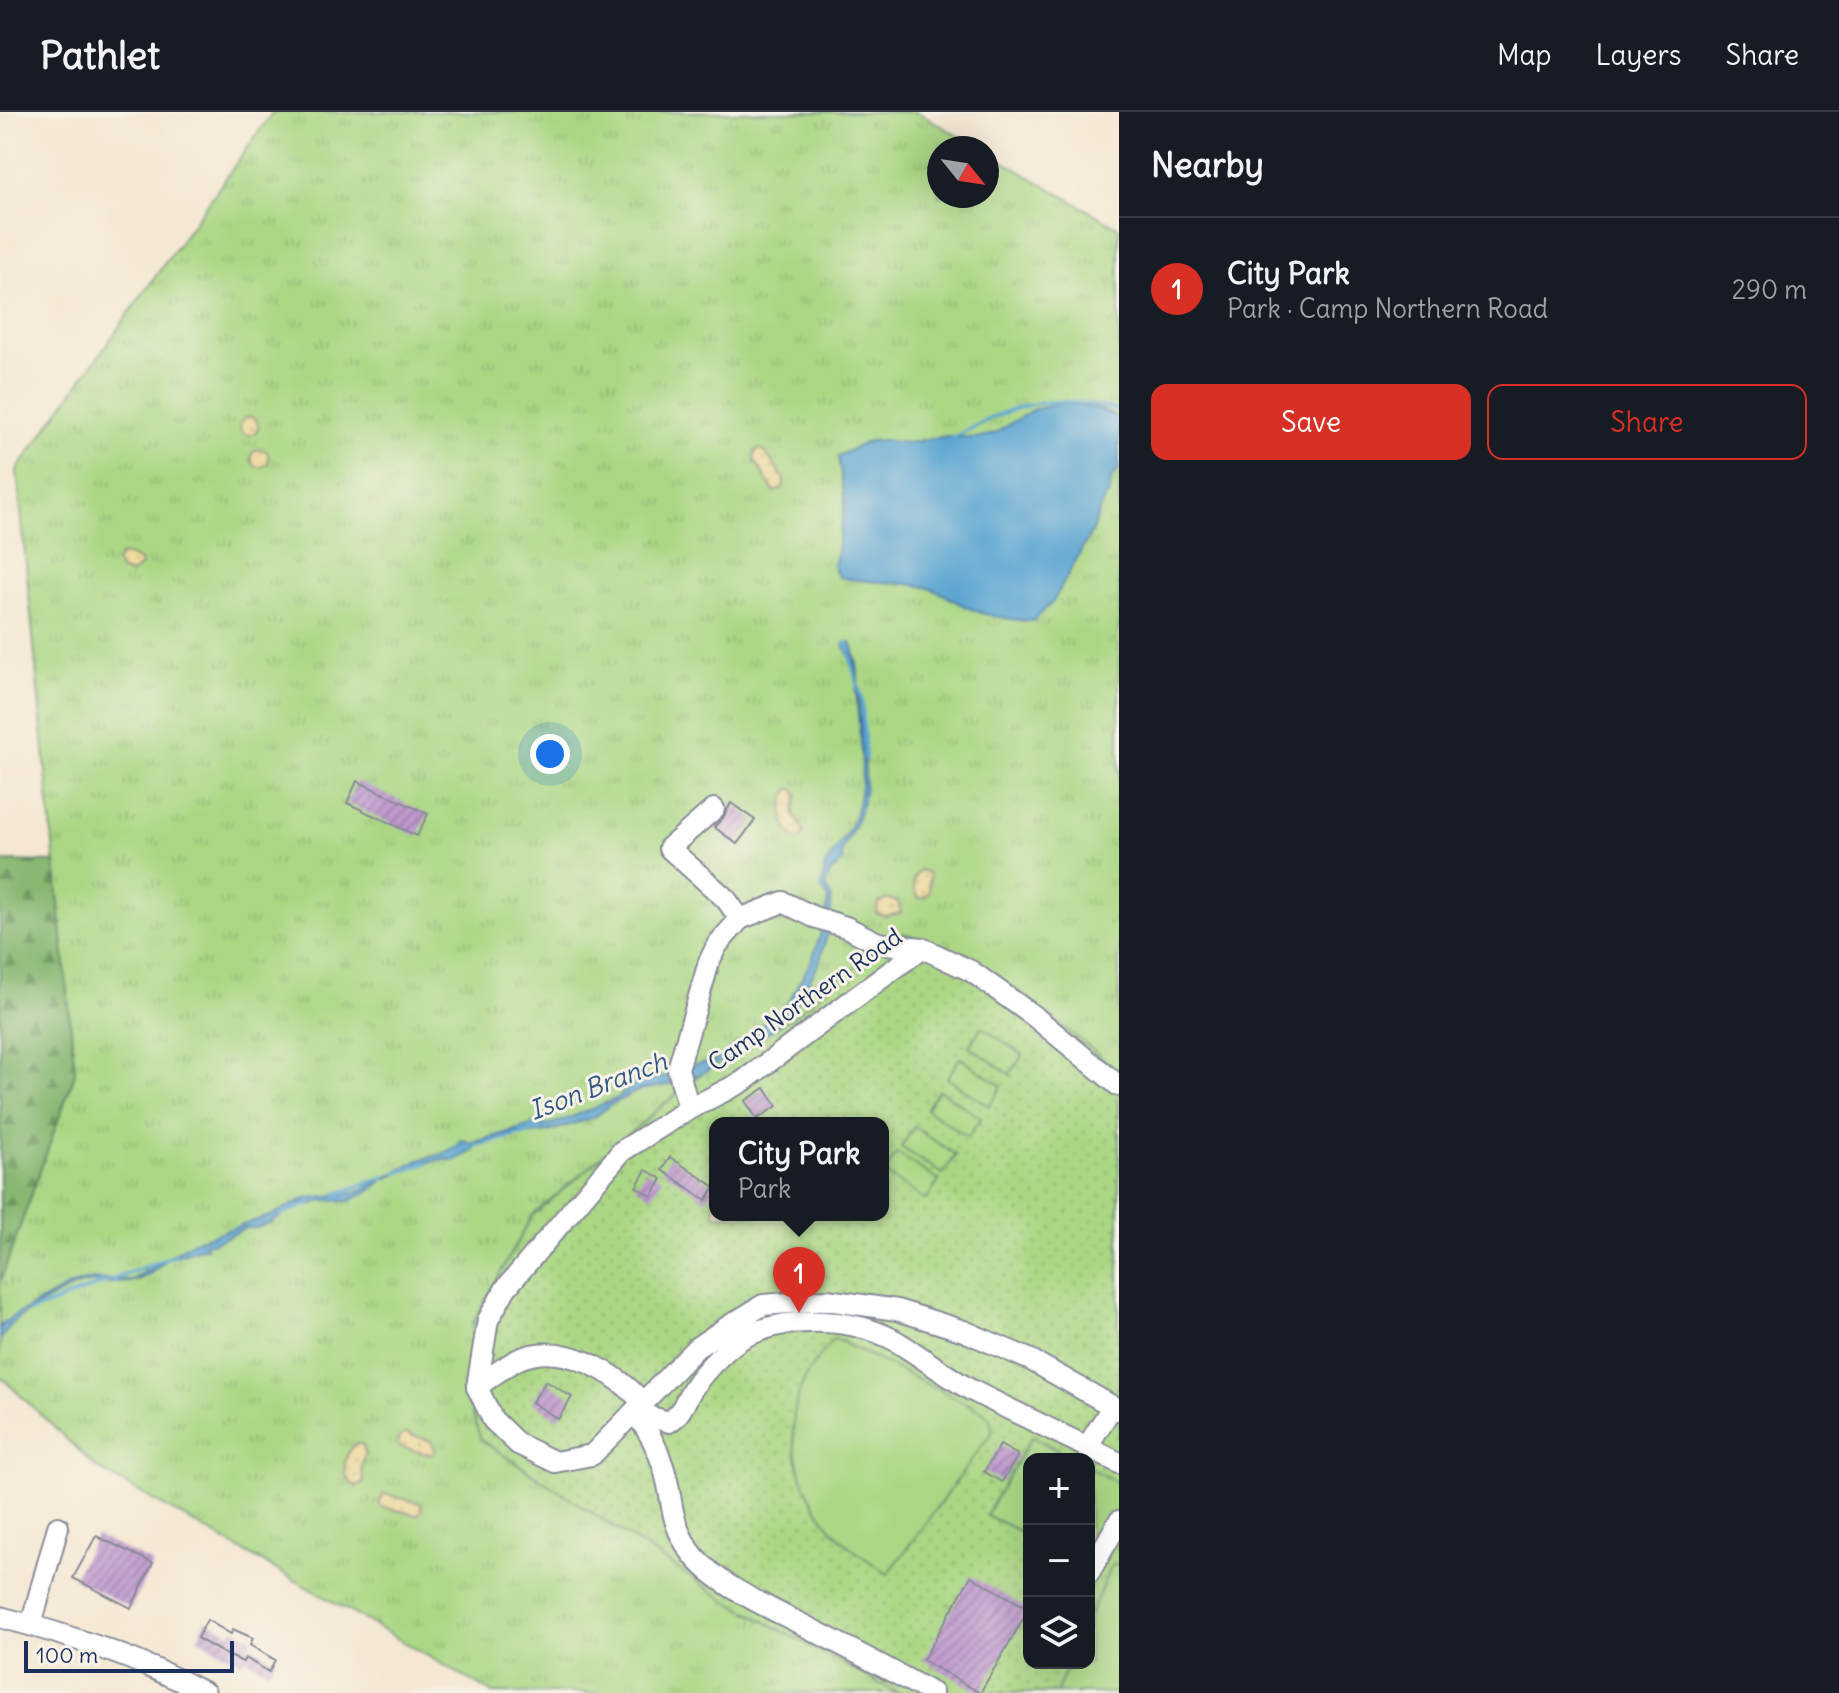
<!DOCTYPE html>
<html lang="en">
<head>
<meta charset="utf-8">
<style>
	body { margin:0; font-family:Delius,sans-serif; background:#242831; color:#f1f3f6 }
	.controls { position:absolute; right:24px; bottom:24px; display:grid; overflow:hidden; border-radius:16px; box-shadow:0 8px 32px #0002 }
	.controls button { width:72px; height:72px; display:grid; place-items:center; padding:0; border:0; border-bottom:2px solid #363941; background:#171b24; color:#f1f3f6; font:40px sans-serif }
	.compass { position:absolute; left:927px; top:24px; width:72px; height:72px; border-radius:50%; background:#171b24; box-shadow:0 8px 32px #0002; rotate:120deg }
	.scale { position:absolute; left:24px; bottom:20px; width:210px; box-sizing:border-box; padding-left:8px; border:4px solid #1b2f5e; border-top:0; font-size:22px; line-height:28px; white-space:nowrap; color:#1b2f5e; -webkit-text-stroke:6px #f7f3e8; paint-order:stroke }
	.you { position:absolute; left:550px; top:642px; width:28px; height:28px; margin:-20px; border:6px solid #fff; border-radius:50%; background:#1a73e8; box-shadow:0 0 0 12px #1a73e833 }
	.badge { display:grid; place-items:center; width:52px; height:52px; border-radius:50%; background:#d93025; color:#fff; font-size:26px; font-weight:700 }
	.pin { position:absolute; translate:-50% -66px; filter:drop-shadow(0 2px 4px #0008) }
	.pin::after { content:''; position:absolute; top:42px; width:28px; height:24px; background:inherit; clip-path:polygon(0 0,100% 0,50% 100%) }
	.popup { position:absolute; left:709px; top:1005px; width:180px; height:104px; box-sizing:border-box; display:grid; place-content:center; border-radius:16px; background:#171b24; filter:drop-shadow(0 2px 6px #0005); font-size:26px; white-space:nowrap; color:#9ea1a6 }
	.popup b { font-size:30px; color:#f1f3f6 }
	.popup::after { content:''; position:absolute; left:50%; top:100%; margin-left:-16px; border:16px solid transparent; border-top-color:#171b24 }
	.list { margin:0; padding:0; list-style:none }
	h2 { display:flex; justify-content:space-between; align-items:center; height:104px; margin:0; padding:0 32px; font-size:34px }
	h2 small { font-size:26px; font-weight:400; color:#9ea1a6 }
	.list li { display:grid; grid-template-columns:52px 1fr auto; gap:24px; align-items:center; box-sizing:border-box; height:144px; padding:0 32px; border-top:2px solid #363941 }
	.list b { display:block; font-size:30px; white-space:nowrap }
	.list p { margin:0; font-size:26px; white-space:nowrap; color:#9ea1a6 }
	.list em { font-size:26px; font-style:normal; color:#9ea1a6 }
	.actions { display:flex; gap:16px; padding:24px 32px }
	.actions a { flex:1; padding:18px 0; border:2px solid #d93025; border-radius:16px; text-align:center; font-size:28px; color:#d93025 }
	.actions .main { background:#d93025; color:#fff }
	.icon { flex:none; width:44px; height:44px; fill:none; stroke:currentColor; stroke-width:2; stroke-linecap:round; stroke-linejoin:round }
	.map { position:relative; flex:none; width:1119px; height:1581px; overflow:hidden }
	header { display:flex; align-items:center; gap:48px; box-sizing:border-box; height:112px; padding:0 40px; background:#171b24; border-bottom:2px solid #363941 }
	header strong { font-size:38px }
	nav { display:flex; gap:44px; margin-inline-start:auto; font-size:28px }
	main { display:flex }
	aside { flex:1; background:#171b24 }
	.map>svg:first-child { display:block }
	.grass { fill:url(#grass-tufts); stroke:#638371; stroke-width:2 }
	.forest { fill:url(#forest-firs); stroke:#527468; stroke-width:2 }
	.sand { fill:url(#sand-dots); stroke:#84847e; stroke-width:2 }
	.park { fill:url(#park-dots); stroke:#638371; stroke-width:2; fill-rule:evenodd }
	.pitch { fill:#abd784; stroke:#638371; stroke-width:2 }
	.water { fill:#5aa4d1; stroke:#3a6a98; stroke-width:2 }
	.lines { fill:none; stroke-linecap:round; stroke-linejoin:round }
	.stream { stroke:#5aa4d1; stroke-width:4 }
	.building { fill:url(#building-hatch) }
	.minor-casing { stroke:#888b98; stroke-width:24 }
	.minor { stroke:#fff; stroke-width:20 }
	.labels { text-anchor:middle; stroke-width:6; stroke-linejoin:round; paint-order:stroke }
	.street-label { font-size:24px; fill:#1b2f5e; stroke:#f7f3e8 }
	.water-label { font-size:26px; font-style:italic; fill:#315886; stroke:#f7f3e8 }
</style>
</head>
<body>
<header>
<strong>Pathlet</strong>
<nav><a>Map</a><a>Layers</a><a>Share</a></nav>
</header>
<main>
<div class="map">
<svg width="1119" height="1581" viewBox="0 0 1119 1581">
	<defs>
		<pattern id="grass-tufts" width="24" height="20" patternUnits="userSpaceOnUse" patternTransform="scale(2)"><rect width="24" height="20" fill="#abd784"/><path d="M3 7l-1-3M5 7V3M7 7l1-3M15 17l-1-3M17 17v-4M19 17l1-3" fill="none" stroke="#93b974"/></pattern>
		<pattern id="forest-firs" width="22" height="20" patternUnits="userSpaceOnUse" patternTransform="scale(2)"><rect width="22" height="20" fill="#88b872"/><path d="M5 1l3.5 6h-7zM16 11l3.5 6h-7z" fill="#6e9661"/></pattern>
		<pattern id="sand-dots" width="8" height="8" patternUnits="userSpaceOnUse" patternTransform="scale(2)"><rect width="8" height="8" fill="#eeda9e"/><path d="M2 2h.1M6 6h.1" fill="none" stroke="#ccbb8a" stroke-width="1.8" stroke-linecap="round"/></pattern>
		<pattern id="park-dots" width="8" height="8" patternUnits="userSpaceOnUse" patternTransform="scale(2)"><rect width="8" height="8" fill="#abd784"/><path d="M2 2h.1M6 6h.1" fill="none" stroke="#93b974" stroke-width="1.8" stroke-linecap="round"/></pattern>
		<pattern id="building-hatch" width="6" height="6" patternUnits="userSpaceOnUse" patternTransform="scale(2)"><rect width="6" height="6" fill="#bc94cc"/><path d="M-1 1l2-2M0 6l6-6M5 7l2-2" fill="none" stroke="#9879a9"/></pattern>
	</defs>
	<rect width="100%" height="100%" fill="#f7f3e8"/>
	<filter id="ink" filterUnits="userSpaceOnUse"><feTurbulence type="fractalNoise" baseFrequency=".0125" numOctaves="2"/><feDisplacementMap in="SourceGraphic" scale="16" xChannelSelector="R" yChannelSelector="G"/><feConvolveMatrix kernelMatrix="1 2 1 2 8 2 1 2 1" color-interpolation-filters="sRGB"/></filter>
	<filter id="wash" filterUnits="userSpaceOnUse"><feTurbulence type="fractalNoise" baseFrequency=".006" numOctaves="4" result="noise"/><feDisplacementMap in="SourceGraphic" scale="32" xChannelSelector="R" yChannelSelector="G"/><feGaussianBlur stdDeviation="1.8" result="paint"/><feColorMatrix in="noise" values="0 0 0 0 0 0 0 0 0 0 0 0 0 0 0 0 0 1.4 0 .05"/><feComposite in="paint" operator="in"/></filter>
	<g filter="url(#wash)">
		<rect width="100%" height="100%" fill="#f5e7d2"/>
		<path class="grass" d="M 273,0 L 917,0 L 980,36 L 939,36 L 939,84 L 987,84 L 987,40 L 1119,116 L 1119,960 L 1043,898 L 969,844 L 836,869 L 792,906 L 700,962 L 532,1104 L 473,1211 L 481,1328 L 727,1489 L 898,1581 L 493,1581 L 97,1356 L 0,1264 L 0,1170 L 75,961 L 17,358 Z"/>
		<path class="forest" d="M 0,749 L 55,750 L 75,961 L 0,1170 Z"/>
		<g class="sand">
			<circle cx="249" cy="314" r="9"/>
			<circle cx="260" cy="346" r="9"/>
			<path d="M 760,337 L 764,339 L 783,365 L 784,372 L 782,377 L 774,380 L 754,347 L 755,339 Z"/>
			<path d="M 121,443 L 130,444 L 140,449 L 141,454 L 130,462 L 120,458 L 116,450 Z"/>
			<path d="M 793,677 L 798,682 L 794,702 L 804,720 L 801,726 L 796,727 C 780,715 780,694 789,678 Z"/>
			<path d="M 920,758 L 929,761 L 929,781 L 923,786 L 919,786 C 911,776 911,767 920,758 Z"/>
			<path d="M 887,787 L 898,790 L 901,801 L 885,804 L 876,801 L 879,791 Z"/>
			<path d="M 405,1321 L 431,1329 L 436,1339 L 430,1343 L 398,1334 L 398,1327 Z"/>
			<path d="M 357,1331 L 363,1333 L 365,1342 L 361,1355 L 364,1370 L 356,1375 C 340,1364 342,1343 357,1331 Z"/>
			<path d="M 384,1382 L 420,1391 L 423,1398 L 417,1403 L 383,1395 L 379,1392 Z"/>
		</g>
		<path class="park" d="M 903,821 L 969,844 L 1043,898 L 1119,960 L 1119,1581 L 898,1581 L 727,1489 L 481,1328 L 472,1301 L 473,1211 L 532,1104 L 700,962 L 792,906 L 836,869 ZM 715,1011 L 883,1011 L 883,1103 L 715,1103 ZM 1029,1347 L 1089,1347 L 1089,1551 L 1029,1551 Z"/>
		<g class="pitch">
			<path d="M 982,915 L 1023,943 L 1010,962 L 969,934 Z"/>
			<path d="M 960,946 L 1002,974 L 989,994 L 947,966 Z"/>
			<path d="M 939,978 L 981,1006 L 968,1025 L 926,997 Z"/>
			<path d="M 914,1015 L 956,1043 L 943,1062 L 901,1035 Z"/>
			<path d="M 897,1041 L 939,1069 L 926,1088 L 884,1061 Z"/>
			<path d="M 834,1226 L 984,1300 L 990,1307 L 993,1319 L 888,1462 C 873,1451 856,1441 843,1429 C 801,1388 778,1321 805,1266 C 812,1251 824,1239 834,1226 Z"/>
			<path d="M 1032,1324 L 1074,1347 L 1029,1347 L 1029,1424 L 986,1403 Z"/>
			<path d="M 1089,1355 L 1119,1372 L 1119,1402 L 1089,1454 Z"/>
			<path d="M 1119,1452 L 1119,1581 L 1056,1581 L 1069,1551 L 1089,1551 L 1089,1505 L 1111,1454 Z"/>
		</g>
		<g class="water">
			<path d="M 1060,291 L 1098,297 L 1119,306 L 1119,357 L 1111,367 L 1110,381 L 1103,389 L 1092,419 L 1053,490 L 1033,509 C 1013,508 990,505 971,497 C 955,490 943,480 926,475 C 897,468 867,472 839,465 L 834,456 L 845,391 L 838,344 L 869,329 L 883,328 L 907,331 L 947,324 L 976,326 L 994,322 L 1032,298 Z"/>
			<path d="M 851,530 C 861,555 857,571 859,597 C 862,633 872,672 857,708 C 852,719 846,730 841,742 L 843,748 L 837,756 L 831,759 L 825,774 L 831,785 L 831,808 L 819,851 L 791,901 L 765,923 L 701,962 L 669,973 L 640,978 L 610,993 L 595,1005 L 548,1020 L 523,1023 L 518,1020 L 481,1030 L 476,1033 L 473,1039 L 454,1049 L 444,1047 L 417,1053 L 383,1068 L 373,1077 L 350,1089 L 323,1088 L 308,1094 L 307,1089 L 302,1091 L 270,1111 L 256,1116 L 246,1116 L 213,1131 L 206,1130 L 204,1133 L 207,1136 C 193,1135 183,1145 168,1145 C 142,1176 125,1170 89,1171 C 74,1171 21,1202 11,1213 C 7,1218 4,1223 0,1228 L 0,1215 L 10,1206 L 69,1174 L 91,1167 L 132,1168 L 194,1129 L 273,1103 L 306,1086 L 355,1081 L 366,1076 L 419,1048 L 442,1042 L 458,1033 L 460,1028 L 472,1031 L 537,1011 L 542,1014 L 562,1009 L 618,986 L 636,970 L 666,964 L 693,953 L 712,950 L 722,944 L 785,895 L 812,848 L 825,808 L 828,786 L 821,776 C 824,768 823,758 826,752 C 835,739 852,716 856,700 C 867,663 859,626 857,589 C 855,572 860,556 851,540 L 848,542 L 844,534 L 845,531 Z"/>
		</g>
		<g class="lines">
			<g class="stream">
				<path d="M 951,327 C 1017,291 1044,280 1119,299"/>
				<path d="M 847,531 L 862,591 L 865,646"/>
				<path d="M 472,1034 L 526,1021"/>
				<path d="M 397,1061 L 426,1051"/>
				<path d="M 337,1082 L 385,1065"/>
				<path d="M 280,1102 L 309,1092"/>
				<path d="M 112,1168 L 175,1143"/>
				<path d="M 30,1200 L 104,1171"/>
			</g>
		</g>
		<g id="blocks">
			<g class="building">
				<path d="M 357,669 L 428,702 L 417,724 L 347,691 Z"/>
				<path d="M 731,691 L 755,708 L 737,732 L 714,715 L 723,706 Z"/>
				<path d="M 765,976 L 777,994 L 757,1007 L 745,989 Z"/>
				<path d="M 670,1045 L 715,1075 L 706,1088 L 662,1058 Z"/>
				<path d="M 646,1058 L 662,1067 L 652,1084 L 636,1075 Z"/>
				<path d="M 546,1269 L 572,1285 L 558,1307 L 532,1290 Z"/>
				<path d="M 1000,1333 L 1018,1343 L 1002,1370 L 984,1360 Z"/>
				<path d="M 96,1424 L 153,1451 L 131,1496 L 73,1466 Z"/>
				<path d="M 971,1464 L 1029,1497 L 980,1581 L 923,1548 Z"/>
				<path d="M 207,1508 L 231,1522 L 233,1517 L 253,1526 L 250,1533 L 275,1548 L 269,1560 L 245,1546 L 243,1550 L 225,1542 L 197,1526 Z"/>
			</g>
		</g>
	</g>
	<g filter="url(#ink)">
		<use href="#blocks" fill-opacity="0" stroke="#888b98" stroke-width="2"/>
		<g class="lines">
			<g class="minor-casing">
				<g id="minor">
					<path d="M 714,697 L 669,736 L 726,787 L 740,807"/>
					<path d="M 922,836 L 742,970 L 689,997 L 622,1039 L 506,1176 L 488,1208 L 477,1275 L 493,1308 L 518,1332 L 555,1350 L 592,1343 L 696,1236 L 724,1217 L 763,1193 L 827,1188 L 897,1198 L 964,1219 L 1031,1248 L 1119,1298"/>
					<path d="M 689,997 L 678,957 L 709,850 L 717,833 L 740,807 L 783,790 L 814,805 L 846,815 L 878,831 L 922,836 L 971,859 L 1035,905 L 1119,974"/>
					<path d="M 477,1275 C 490,1266 504,1254 519,1247 C 561,1228 616,1260 643,1291"/>
					<path d="M 634,1300 L 669,1310 C 682,1302 685,1288 693,1276 C 704,1259 732,1229 751,1222 C 793,1204 853,1206 894,1228 C 920,1243 944,1263 971,1278 C 1020,1303 1070,1326 1119,1351"/>
					<path d="M 634,1300 C 647,1316 657,1334 663,1354 C 674,1386 668,1409 691,1440 C 714,1472 768,1495 803,1513 C 846,1535 889,1557 932,1581"/>
					<path d="M 1087,1335 L 1112,1295"/>
					<path d="M 1089,1461 L 1119,1409"/>
					<path d="M 0,1505 C 73,1524 138,1546 205,1581"/>
					<path d="M 31,1513 L 58,1415"/>
				</g>
			</g>
			<use href="#minor" class="minor"/>
		</g>
	</g>
	<g class="labels">
		<g class="street-label">
			<text transform="translate(805 888) rotate(-35)" y="8">Camp Northern Road</text>
		</g>
		<g class="water-label">
			<text transform="translate(598 974) rotate(-21)" y="9">Ison Branch</text>
		</g>
	</g>
</svg>
<div class="controls">
<button>+</button>
<button>−</button>
<button><svg class="icon" aria-label="layers" viewBox="0 0 24 24"><path d="M12 4l9 5-9 5-9-5zM3 14l9 5 9-5"/></svg></button>
</div>
<svg class="compass" viewBox="-18 -18 36 36"><path d="M0-13l5 13h-10z" fill="#e53935"/><path d="M0 13l5-13h-10z" fill="#9ea1a6"/></svg>
<div class="scale">100 m</div>
<div class="you"></div>
<div class="pin badge" style="left:799px;top:1201px">1</div>
<div class="popup"><b>City Park</b>Park</div>
</div>
<aside>
<h2>Nearby<small></small></h2>
<ul class="list">
<li><span class="badge">1</span><div><b>City Park</b><p>Park · Camp Northern Road</p></div><em>290 m</em></li>
</ul>
<div class="actions"><a class="main">Save</a><a>Share</a></div>
</aside>
</main>
</body>
</html>
